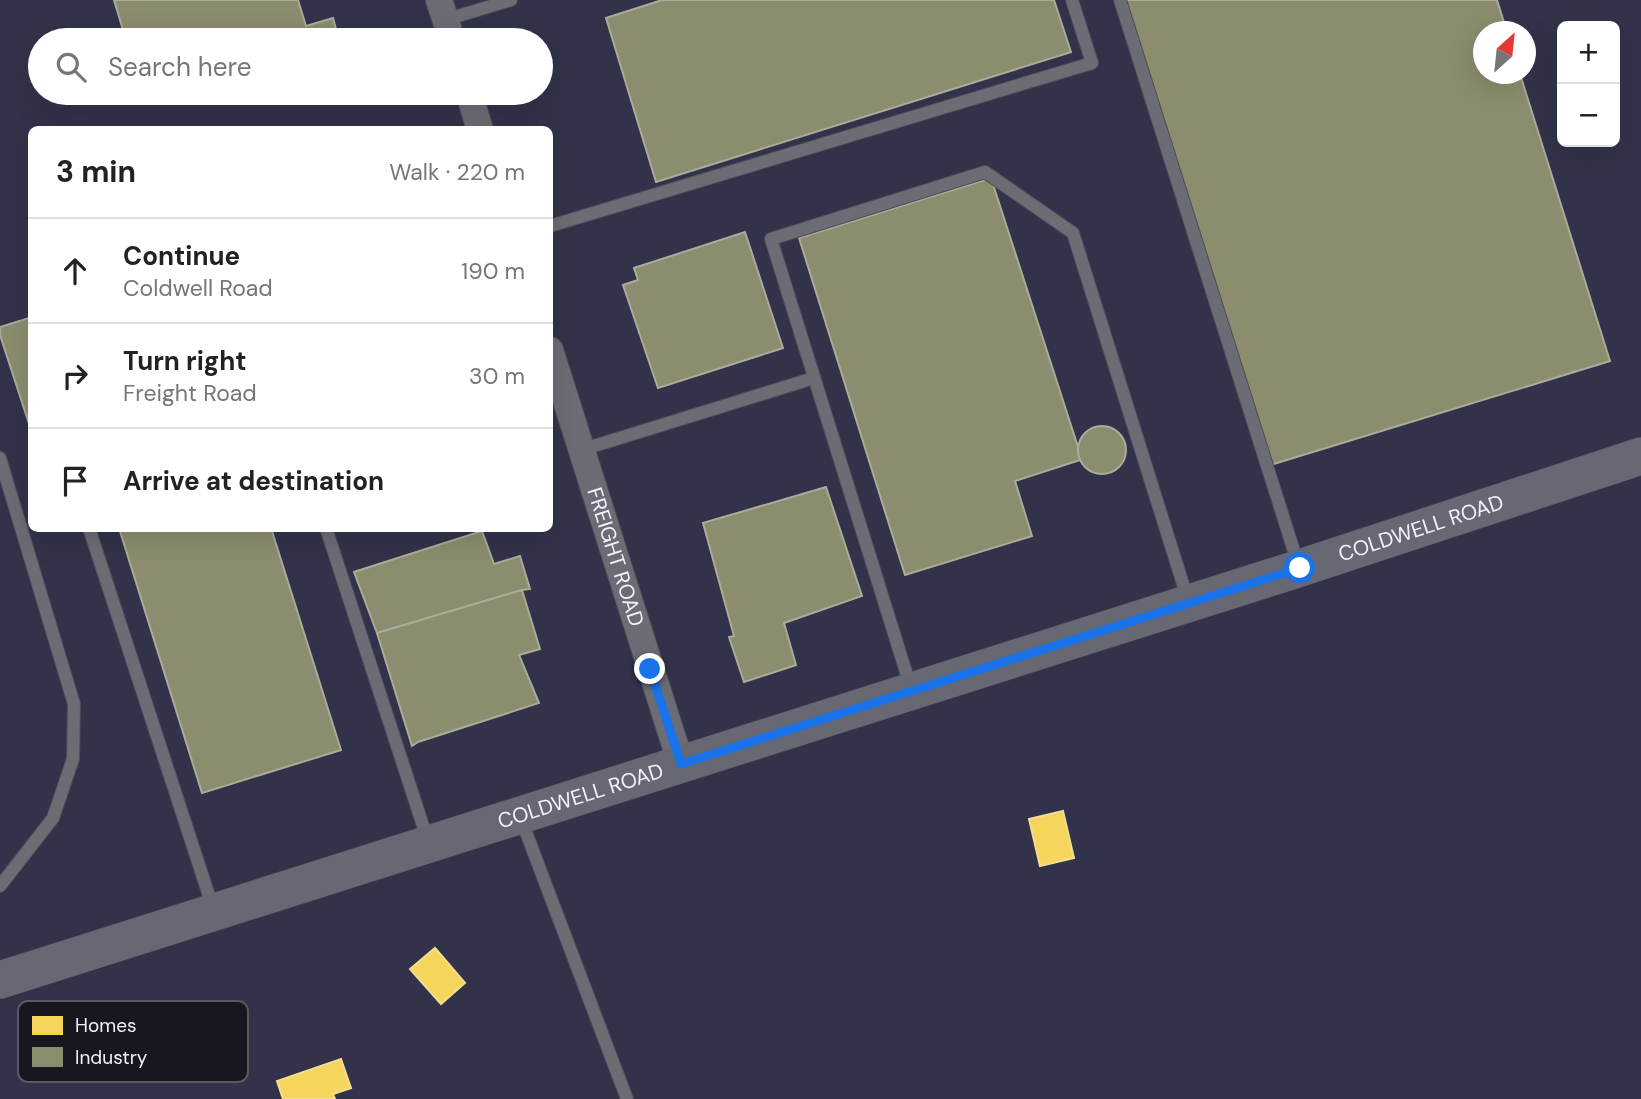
<!DOCTYPE html>
<html lang="en">
<head>
<meta charset="utf-8">
<style>
	body { margin:0; font-family:"DM Sans",sans-serif; background:#f2f2f2; color:#222 }
	.controls { position:absolute; right:21px; top:21px; display:grid; overflow:hidden; border-radius:10px; box-shadow:0 7px 28px #0002 }
	.controls button { width:63px; height:63px; display:grid; place-items:center; padding:0; border:0; border-bottom:2px solid #e0e0e0; background:#fff; color:#222; font:35px sans-serif }
	.compass { position:absolute; left:1473px; top:21px; width:63px; height:63px; border-radius:50%; background:#fff; box-shadow:0 7px 28px #0002; rotate:27deg }
	.stop { position:absolute; width:21px; height:21px; margin:-16px; border:5px solid #1a73e8; border-radius:50%; background:#fff }
	.stop.end { background:#1a73e8; border-color:#fff; box-shadow:0 2px 7px #0008 }
	.list { margin:0; padding:0; list-style:none }
	h2 { display:flex; justify-content:space-between; align-items:center; height:91px; margin:0; padding:0 28px; font-size:30px }
	h2 small { font-size:23px; font-weight:400; color:#767676 }
	.list li { display:grid; grid-template-columns:46px 1fr auto; gap:21px; align-items:center; box-sizing:border-box; height:105px; padding:0 28px; border-top:2px solid #e0e0e0 }
	.list b { display:block; font-size:26px; white-space:nowrap }
	.list p { margin:0; font-size:23px; white-space:nowrap; color:#767676 }
	.list em { font-size:23px; font-style:normal; color:#767676 }
	.icon { flex:none; width:38px; height:38px; fill:none; stroke:currentColor; stroke-width:2; stroke-linecap:round; stroke-linejoin:round }
	.map { position:relative; flex:none; width:1641px; height:1099px; overflow:hidden }
	.search { position:absolute; background:#fff; box-shadow:0 7px 28px #0002; left:28px; top:28px; width:525px; height:77px; display:flex; align-items:center; gap:18px; box-sizing:border-box; padding:0 24px; border-radius:38px; color:#767676; font-size:26px }
	.panel { position:absolute; background:#fff; box-shadow:0 7px 28px #0002; left:28px; top:126px; width:525px; height:406px; border-radius:10px }
	.map>svg:first-child { display:block }
	.built { fill:#32334a; fill-rule:evenodd }
	.homes { fill:#f6d55c; stroke:#f4de8d; stroke-width:2 }
	.industry { fill:#8c8c6e; stroke:#aaab9a; stroke-width:2 }
	.lines { fill:none; stroke-linecap:round; stroke-linejoin:round }
	.lane-casing { stroke:#4d4e57; stroke-width:14 }
	.street-casing { stroke:#4d4e57; stroke-width:28 }
	.secondary-casing { stroke:#4d4e57; stroke-width:38 }
	.lane { stroke:#6c6c75; stroke-width:12 }
	.street { stroke:#6c6c75; stroke-width:26 }
	.secondary { stroke:#686873; stroke-width:37 }
	.route { stroke:#1a73e8; stroke-width:9 }
	.labels { text-anchor:middle; stroke-width:7; stroke-linejoin:round; paint-order:stroke }
	.street-label { font-size:21px; fill:#f1f2ff; stroke:#16171f }
	.key { fill:#16171f; stroke:#585962; stroke-width:2 }
	.key-label { font-size:19px; fill:#f1f2ff }
</style>
</head>
<body>
<div class="map">
<svg width="1641" height="1099" viewBox="0 0 1641 1099">
	<rect width="100%" height="100%" fill="#30313c"/>
	<path class="built" d="M 0,0 L 1641,0 L 1641,1099 L 0,1099 ZM 1562,26 L 1615,26 L 1615,142 L 1562,142 ZM 1484,32 L 1526,32 L 1526,74 L 1484,74 ZM 40,40 L 541,40 L 541,93 L 40,93 ZM 32,130 L 550,130 L 550,528 L 32,528 Z"/>
	<g class="homes">
		<path d="M 1063,811 L 1074,858 L 1040,866 L 1029,819 Z"/>
		<path d="M 435,948 L 465,983 L 441,1004 L 410,969 Z"/>
		<path d="M 341,1059 L 351,1088 L 333,1094 L 335,1099 L 283,1099 L 277,1081 Z"/>
	</g>
	<g class="industry">
		<path d="M 114,0 L 298,0 L 306,26 L 333,18 L 339,40 L 126,40 Z"/>
		<path d="M 662,0 L 1054,0 L 1071,52 L 656,182 L 606,18 Z"/>
		<path d="M 1118,0 L 1497,0 L 1507,32 L 1484,32 L 1484,74 L 1520,74 L 1610,361 L 1264,467 Z"/>
		<path d="M 253,93 L 277,93 L 255,99 Z"/>
		<path d="M 991,178 L 1078,447 L 1080,460 L 1015,481 L 1032,536 L 905,575 L 799,238 Z"/>
		<path d="M 745,232 L 783,348 L 658,388 L 623,285 L 638,280 L 634,268 Z"/>
		<path d="M 32,317 L 32,433 L 0,335 L 0,327 Z"/>
		<circle cx="1102" cy="450" r="24"/>
		<path d="M 826,487 L 862,596 L 784,623 L 796,665 L 744,682 L 729,637 L 734,636 L 703,523 Z"/>
		<path d="M 119,528 L 271,528 L 341,750 L 202,793 Z"/>
		<path d="M 482,531 L 494,564 L 520,556 L 530,589 L 522,590 L 377,633 L 354,572 Z"/>
		<path d="M 522,590 L 540,649 L 519,655 L 539,703 L 418,742 L 412,746 L 377,633 Z"/>
	</g>
	<g class="lines">
		<g class="lane-casing">
			<g id="lane">
				<path d="M 1120,0 L 1299,567"/>
				<path d="M 445,20 L 511,0"/>
				<path d="M 550,226 L 1092,63 L 1072,0"/>
				<path d="M 581,450 L 814,378"/>
				<path d="M 0,458 L 74,704 L 73,759 L 53,818 L 0,886"/>
				<path d="M 89,528 L 214,911"/>
				<path d="M 326,528 L 428,841"/>
				<path d="M 911,688 L 771,239 L 985,172 L 1073,233 L 1188,600"/>
				<path d="M 521,819 L 627,1099"/>
			</g>
		</g>
		<g class="street-casing">
			<g id="street">
				<path d="M 439,0 L 452,40"/>
				<path d="M 469,93 L 480,130"/>
				<path id="s1" d="M 550,350 L 681,764"/>
			</g>
		</g>
		<g class="secondary-casing">
			<g id="secondary">
				<path id="s2" d="M 0,980 L 1291,571 L 1641,456"/>
			</g>
		</g>
		<use href="#lane" class="lane"/>
		<use href="#street" class="street"/>
		<use href="#secondary" class="secondary"/>
	</g>
	<g class="lines">
		<path class="route" d="M 650,669 L 681,764 L 1300,568"/>
	</g>
	<g class="labels">
		<g class="street-label">
			<text dy="7" stroke="none"><textPath href="#s2" startOffset="1491">COLDWELL ROAD</textPath></text>
			<text dy="7" stroke="none"><textPath href="#s1" startOffset="217">FREIGHT ROAD</textPath></text>
			<text dy="7" stroke="none"><textPath href="#s2" startOffset="609">COLDWELL ROAD</textPath></text>
		</g>
	</g>
	<rect x="18" y="1001" width="230" height="81" rx="10" class="key"/>
	<rect x="32" y="1016" width="31" height="19" fill="#f6d55c"/>
	<rect x="32" y="1047" width="31" height="20" fill="#8c8c6e"/>
	<g class="key-label">
		<text x="75" y="1032">Homes</text>
		<text x="75" y="1064">Industry</text>
	</g>
</svg>
<div class="controls">
<button>+</button>
<button>−</button>
</div>
<svg class="compass" viewBox="-18 -18 36 36"><path d="M0-13l5 13h-10z" fill="#e53935"/><path d="M0 13l5-13h-10z" fill="#767676"/></svg>
<div class="stop" style="left:1300px;top:568px"></div>
<div class="stop end" style="left:650px;top:669px"></div>
<div class="search"><svg class="icon" aria-label="search" viewBox="0 0 24 24"><circle cx="10" cy="10" r="6"/><path d="M15 15l6 6"/></svg>Search here</div>
<section class="panel">
<h2>3 min<small>Walk · 220 m</small></h2>
<ul class="list">
<li><svg class="icon" aria-label="ahead" viewBox="0 0 24 24"><path d="M12 20V5M6 11l6-6 6 6"/></svg><div><b>Continue</b><p>Coldwell Road</p></div><em>190 m</em></li>
<li><svg class="icon" aria-label="right" viewBox="0 0 24 24"><path d="M7 20v-9h11M14 6l5 5-5 5"/></svg><div><b>Turn right</b><p>Freight Road</p></div><em>30 m</em></li>
<li><svg class="icon" aria-label="arrive" viewBox="0 0 24 24"><path d="M6 21V4h12l-3 4 3 4H6"/></svg><div><b>Arrive at destination</b></div></li>
</ul>
</section>
</div>
</body>
</html>
